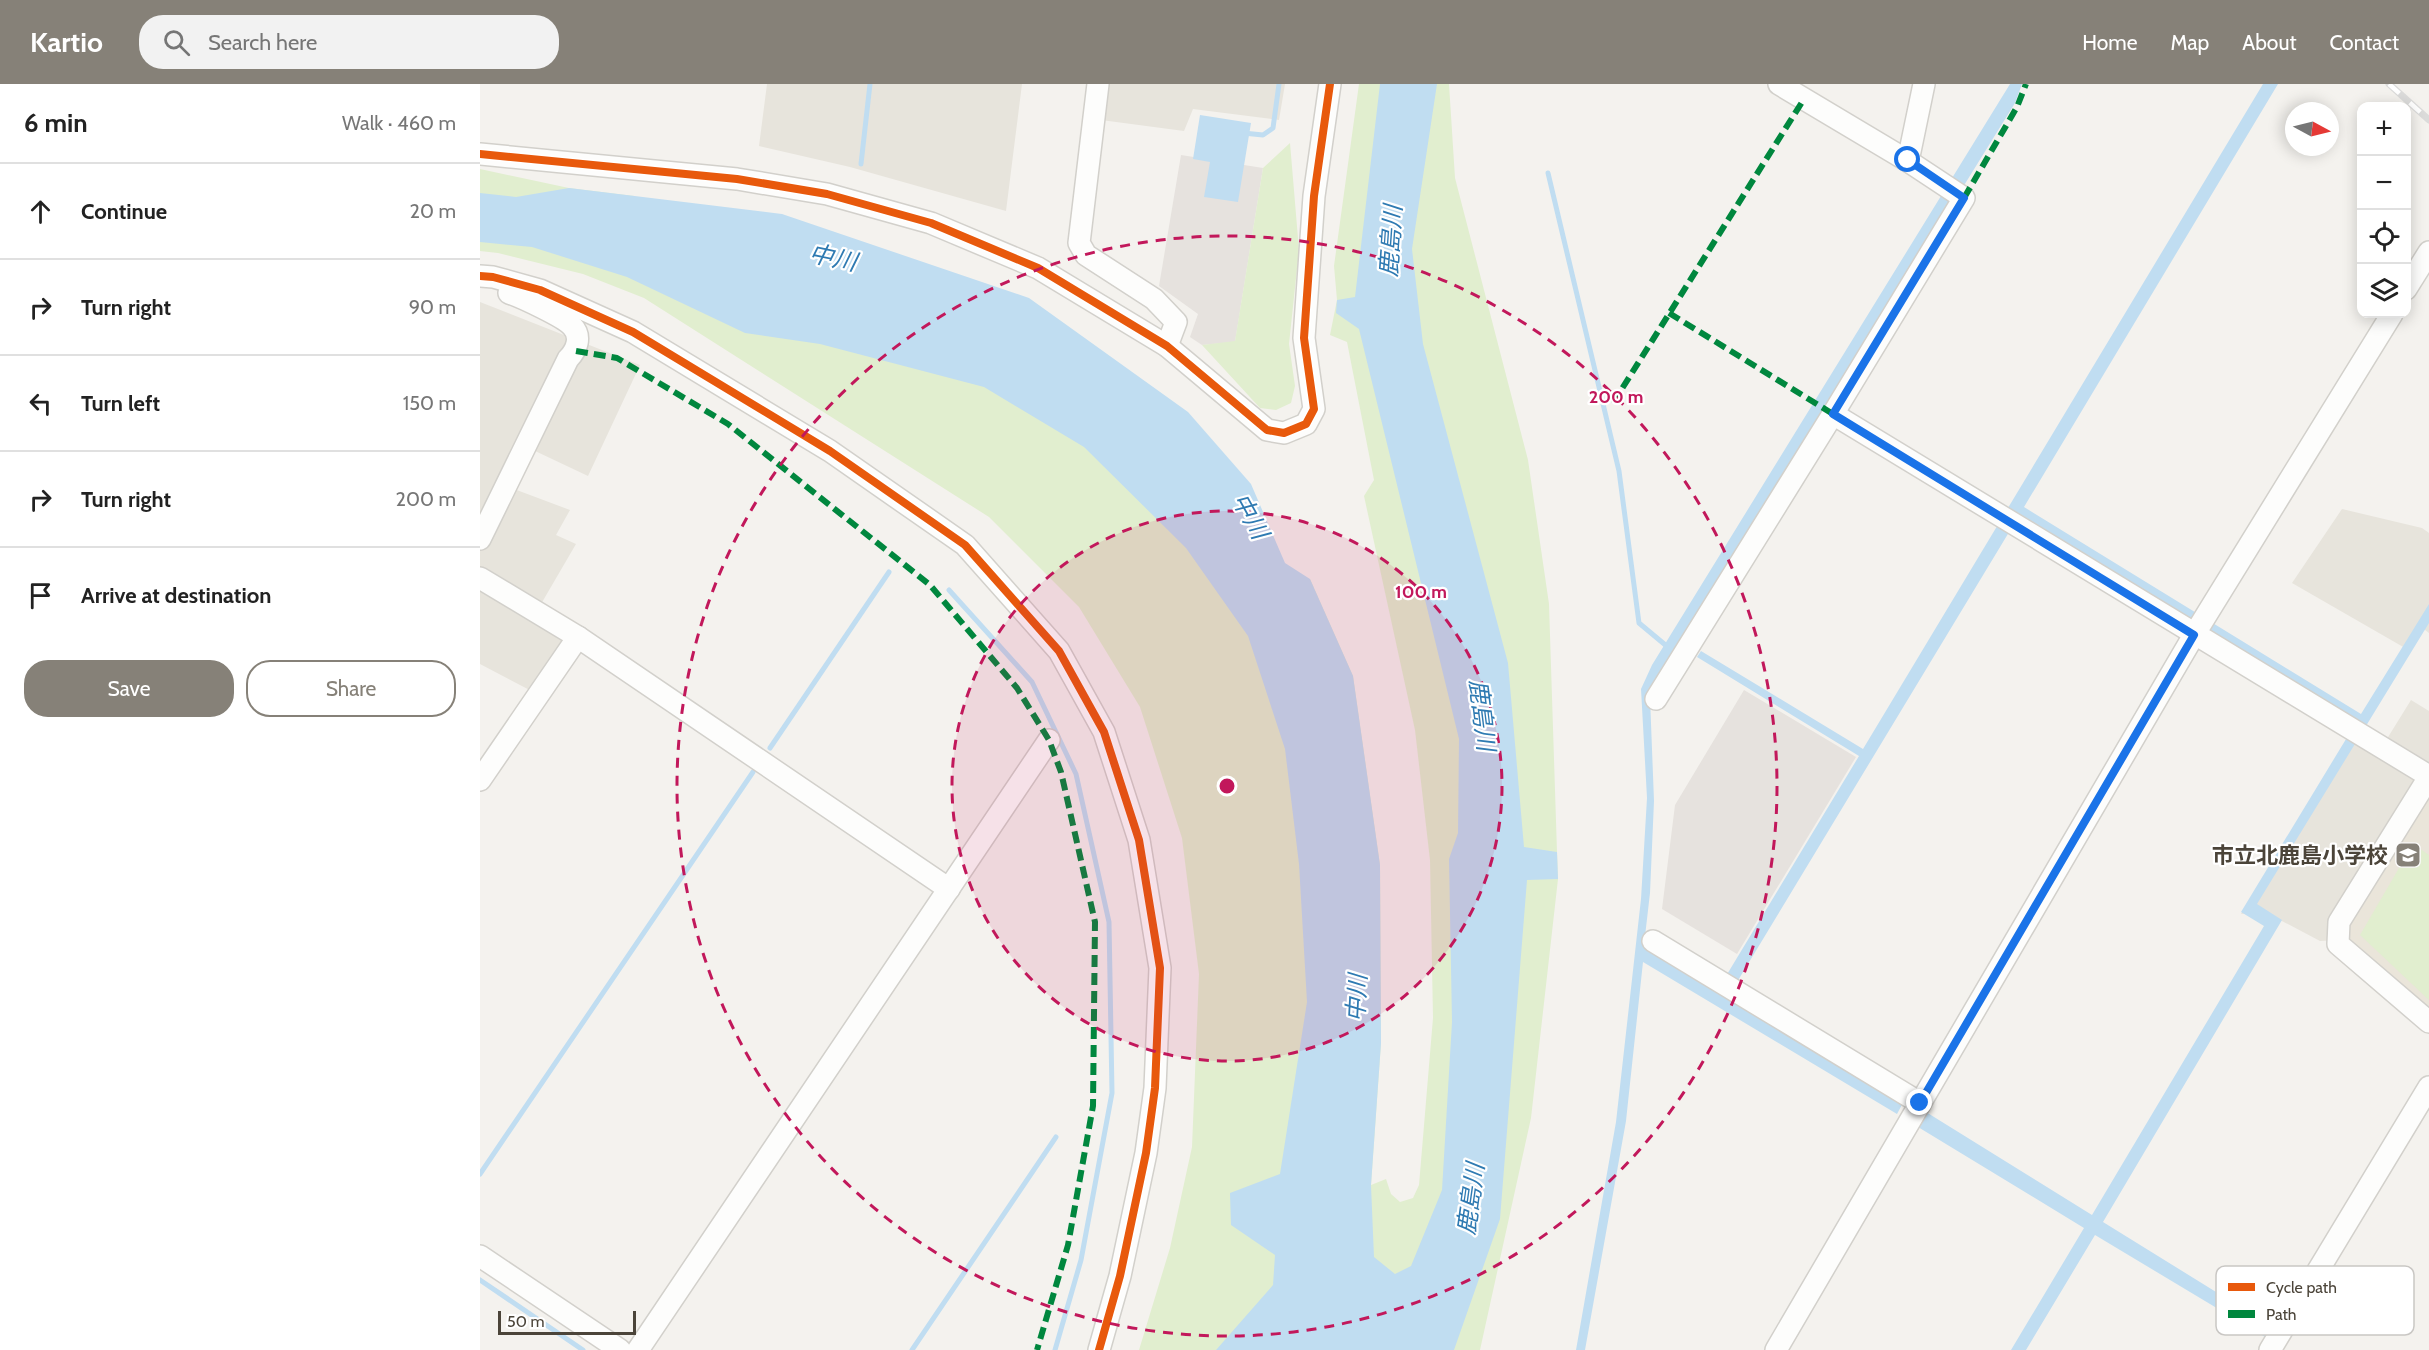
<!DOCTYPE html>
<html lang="en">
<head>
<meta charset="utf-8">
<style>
	body { margin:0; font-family:Cabin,"Noto Sans JP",sans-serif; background:#f2f2f2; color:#222 }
	.controls { position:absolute; right:18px; top:18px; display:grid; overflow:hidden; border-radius:12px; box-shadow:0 3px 15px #0003 }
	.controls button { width:54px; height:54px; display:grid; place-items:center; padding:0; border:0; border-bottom:2px solid #e0e0e0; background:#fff; color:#222; font:30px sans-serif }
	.compass { position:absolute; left:1805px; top:18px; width:54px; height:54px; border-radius:50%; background:#fff; box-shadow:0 3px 15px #0003; rotate:97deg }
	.scale { position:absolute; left:18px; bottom:15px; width:138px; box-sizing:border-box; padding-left:6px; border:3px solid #4b4439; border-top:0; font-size:16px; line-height:21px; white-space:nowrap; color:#4b4439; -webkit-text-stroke:4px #fff; paint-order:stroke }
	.stop { position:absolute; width:18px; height:18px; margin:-14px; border:4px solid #1a73e8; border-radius:50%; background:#fff }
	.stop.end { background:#1a73e8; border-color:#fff; box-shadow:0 2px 6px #0008 }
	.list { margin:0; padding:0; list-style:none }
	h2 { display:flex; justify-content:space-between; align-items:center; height:78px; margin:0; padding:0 24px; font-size:26px }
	h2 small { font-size:20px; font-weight:400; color:#767676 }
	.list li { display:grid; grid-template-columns:39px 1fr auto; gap:18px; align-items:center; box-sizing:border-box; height:96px; padding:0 24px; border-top:2px solid #e0e0e0 }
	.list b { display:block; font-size:22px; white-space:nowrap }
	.list em { font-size:20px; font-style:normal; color:#767676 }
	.actions { display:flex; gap:12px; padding:18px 24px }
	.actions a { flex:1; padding:14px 0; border:2px solid #868178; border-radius:24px; text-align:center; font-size:21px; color:#868178 }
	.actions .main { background:#868178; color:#fff }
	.icon { flex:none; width:33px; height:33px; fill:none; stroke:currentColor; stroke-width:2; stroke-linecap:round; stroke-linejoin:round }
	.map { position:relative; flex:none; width:1949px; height:1266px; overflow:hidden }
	header { display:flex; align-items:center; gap:36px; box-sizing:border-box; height:84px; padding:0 30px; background:#868178; color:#fff }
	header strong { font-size:28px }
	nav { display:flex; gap:33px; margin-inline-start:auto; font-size:21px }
	.search { width:420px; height:54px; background:#f2f2f2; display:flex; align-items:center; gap:15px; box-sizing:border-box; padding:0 21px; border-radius:24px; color:#767676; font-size:22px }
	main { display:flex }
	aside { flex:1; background:#fff }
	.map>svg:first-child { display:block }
	.residential { fill:#e7e4dc }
	.industrial { fill:#e6e2de }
	.education { fill:#eae5da }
	.green { fill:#e1eecf }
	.water { fill:#c0ddf1 }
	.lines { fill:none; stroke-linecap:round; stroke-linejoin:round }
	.stream { stroke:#c0ddf1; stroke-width:5 }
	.minor-casing { stroke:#d2d0cb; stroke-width:24 }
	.minor { stroke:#fdfdfc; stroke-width:21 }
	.rail-casing { stroke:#dbdbda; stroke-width:7 }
	.rail { stroke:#fff; stroke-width:4.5; stroke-dasharray:14; stroke-linecap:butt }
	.quiet { stroke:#00873e; stroke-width:6; stroke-dasharray:12 6; stroke-linecap:butt }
	.cycleway-casing { stroke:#fff; stroke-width:11 }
	.cycleway { stroke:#e8590c; stroke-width:8 }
	.route { stroke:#1a73e8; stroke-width:8 }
	.ring { fill:none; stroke:#c2185b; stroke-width:3; stroke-dasharray:10 8 }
	.labels { text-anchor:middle; stroke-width:4.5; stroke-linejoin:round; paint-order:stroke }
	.poi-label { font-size:22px; font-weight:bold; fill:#4b4439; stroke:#fff; text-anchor:end }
	.water-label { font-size:24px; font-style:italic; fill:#2e7ab2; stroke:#fff }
	.key { fill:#fff; stroke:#c9c7c4; stroke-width:1.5 }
	.key-label { font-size:16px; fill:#4b4439 }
	.centre { fill:#c2185b; stroke:#fff; stroke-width:3 }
	.ring-label { font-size:18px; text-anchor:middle; font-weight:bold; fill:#c2185b; stroke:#fff; stroke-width:4.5; stroke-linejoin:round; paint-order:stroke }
</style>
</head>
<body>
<header>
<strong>Kartio</strong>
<div class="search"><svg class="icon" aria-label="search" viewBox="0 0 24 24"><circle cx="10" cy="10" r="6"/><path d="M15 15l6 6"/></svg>Search here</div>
<nav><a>Home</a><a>Map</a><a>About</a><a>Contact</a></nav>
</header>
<main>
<aside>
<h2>6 min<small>Walk · 460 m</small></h2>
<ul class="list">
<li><svg class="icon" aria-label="ahead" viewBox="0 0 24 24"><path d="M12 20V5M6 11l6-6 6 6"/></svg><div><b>Continue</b></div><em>20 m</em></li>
<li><svg class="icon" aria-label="right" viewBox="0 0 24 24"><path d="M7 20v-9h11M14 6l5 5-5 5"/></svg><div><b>Turn right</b></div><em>90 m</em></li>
<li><svg class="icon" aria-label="left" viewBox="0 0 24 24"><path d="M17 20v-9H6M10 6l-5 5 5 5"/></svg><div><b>Turn left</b></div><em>150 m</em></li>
<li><svg class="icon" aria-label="right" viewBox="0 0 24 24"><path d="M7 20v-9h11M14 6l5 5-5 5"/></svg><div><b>Turn right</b></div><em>200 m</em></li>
<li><svg class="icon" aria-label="arrive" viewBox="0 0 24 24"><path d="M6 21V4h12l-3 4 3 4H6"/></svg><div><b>Arrive at destination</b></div></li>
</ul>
<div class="actions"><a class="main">Save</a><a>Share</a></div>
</aside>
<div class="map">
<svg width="1949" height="1266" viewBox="0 0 1949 1266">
	<rect width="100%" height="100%" fill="#f4f2ee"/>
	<g class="residential">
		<path d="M 287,0 L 542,0 L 526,127 L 370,83 L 279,62 Z"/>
		<path d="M 611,0 L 805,0 L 799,36 L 713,25 L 704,47 L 621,36 Z"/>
		<path d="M 0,218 L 160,281 L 108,392 L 53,366 L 34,405 L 90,426 L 76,451 L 96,460 L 61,520 L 106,547 L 63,613 L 0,580 Z"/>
		<path d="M 1862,425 L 1942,444 L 1949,449 L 1949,549 L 1940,542 L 1925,564 L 1812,499 Z"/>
		<path d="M 1931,616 L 1949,627 L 1949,703 L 1860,856 L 1840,857 L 1785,828 L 1761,830 L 1877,643 L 1905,658 Z"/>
	</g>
	<g class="industrial">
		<path d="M 701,71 L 783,84 L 755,258 L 722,261 L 710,253 L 718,230 L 679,202 Z"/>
		<path d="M 1264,606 L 1376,673 L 1257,870 L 1182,825 L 1195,721 Z"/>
	</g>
	<path class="education" d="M 1949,703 L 1949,933 L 1860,856 Z"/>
	<g class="green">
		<path d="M 879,0 L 917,0 L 893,210 L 995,640 L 978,1135 L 854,1266 L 830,495 L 873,592 L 900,781 L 901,959 L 891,1101 L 906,1095 L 911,1110 L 920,1118 L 933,1114 L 939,1101 L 953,934 L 950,776 L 935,646 L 884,412 L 894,396 L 867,258 L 850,251 L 857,216 L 854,182 Z"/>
		<path d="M 939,0 L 969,0 L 975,94 L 1048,376 L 1069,520 L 1077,768 L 1078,795 L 1051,1034 L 1000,1266 L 964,1266 L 1023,808 L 927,268 Z"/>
		<path d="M 810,59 L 819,166 L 809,260 L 815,302 L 811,319 L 796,326 L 780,324 L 722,261 L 755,257 L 783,84 Z"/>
		<path d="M 0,85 L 89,104 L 154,112 L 0,120 Z"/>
		<path d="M 0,143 L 191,150 L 739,410 L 865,768 L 790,1266 L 659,1266 L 690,1164 L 712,1063 L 719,890 L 702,754 L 660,623 L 599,523 L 509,433 L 164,214 L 103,190 L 18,169 L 0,167 Z"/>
		<path d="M 1933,760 L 1949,771 L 1949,916 L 1880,851 Z"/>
	</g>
	<g class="water">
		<path d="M 900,0 L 957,0 L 932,165 L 943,260 L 1028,579 L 1044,763 L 1077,768 L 1078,795 L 1047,796 L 1020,1135 L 974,1266 L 736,1266 L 793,1201 L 795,1171 L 751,1141 L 750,1109 L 800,1090 L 827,918 L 819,780 L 805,665 L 768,552 L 706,464 L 604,363 L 504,303 L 340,260 L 265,249 L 147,193 L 52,163 L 0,158 L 0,109 L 36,113 L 89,104 L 302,130 L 549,214 L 708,328 L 771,400 L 805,479 L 830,495 L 873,592 L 900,781 L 901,959 L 891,1101 L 894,1173 L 915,1190 L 931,1182 L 962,1106 L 972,938 L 969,775 L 978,749 L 979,655 L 879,245 L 856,229 L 857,216 L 875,213 Z"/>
		<path d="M 1530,0 L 1542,0 L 1535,19 L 1183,588 L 1170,613 L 1174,717 L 1170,809 L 1164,861 L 1424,1017 L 1417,1030 L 1163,878 L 1146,1037 L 1105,1266 L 1096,1266 L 1136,1038 L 1161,815 L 1167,714 L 1161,605 L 1172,581 Z"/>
		<path d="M 1783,0 L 1798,0 L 1544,423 L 1881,630 L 1949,520 L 1949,539 L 1777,820 L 1802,836 L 1623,1138 L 1791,1242 L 1785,1253 L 1615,1151 L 1546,1266 L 1531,1266 L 1604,1144 L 1438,1043 L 1446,1028 L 1612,1131 L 1784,842 L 1761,828 L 1877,637 L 1540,430 L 1257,898 L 1246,892 L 1379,672 L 1217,573 L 1221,567 L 1383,665 Z"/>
		<path d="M 720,31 L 771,39 L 758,118 L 724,113 L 730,78 L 713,75 Z"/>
	</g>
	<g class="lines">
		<g class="stream">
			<path d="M 763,49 L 783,51 L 793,44 L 799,0"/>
			<path d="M 381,80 L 390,0"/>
			<path d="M 1068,89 L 1139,387 L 1159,539 L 1189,564"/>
			<path d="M 469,506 L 552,598 L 596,690 L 629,838 L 632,1009 L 601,1176 L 575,1266"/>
			<path d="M 290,664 L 409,488"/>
			<path d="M 0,1090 L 273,688"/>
			<path d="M 0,1196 L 103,1266"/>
			<path d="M 432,1266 L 576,1053"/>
		</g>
		<g class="minor-casing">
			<g id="minor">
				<path d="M 618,0 L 599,159 L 606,171 L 674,215 L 696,238 L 687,262"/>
				<path d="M 0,70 L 257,95 L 347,110 L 451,139 L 558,184 L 687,262 L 787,346 L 804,349 L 826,340 L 834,325 L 824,254 L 834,112 L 850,0"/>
				<path d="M 1428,77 L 1444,0"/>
				<path d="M 0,192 L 13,193 L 60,206 L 153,248 L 350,367 L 485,461 L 579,567 L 624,648 L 659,756 L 680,884 L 675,1004 L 666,1069 L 640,1192 L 619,1266"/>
				<path d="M 1926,205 L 1949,168"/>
				<path d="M 1353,330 L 1949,692"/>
				<path d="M 0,455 L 88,275 C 97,266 102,252 92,242 C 84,233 41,213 29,209"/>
				<path d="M 0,494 L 98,553 L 469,805"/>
				<path d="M 1176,615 L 1353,330 L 1484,114 L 1428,77 L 1299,0"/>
				<path d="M 1949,693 L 1859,838 L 1858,860 L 1949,938"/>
				<path d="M 0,696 L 98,553"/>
				<path d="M 1173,857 L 1440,1019"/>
				<path d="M 0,1172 L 140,1266"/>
				<path d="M 158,1266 L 569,656"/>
				<path d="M 1296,1266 L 1714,551 L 1912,230"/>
				<path d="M 1790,1266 L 1949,1003"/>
			</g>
		</g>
		<use href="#minor" class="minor"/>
		<g class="rail-casing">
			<path id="rail" d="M 1909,0 L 1949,36"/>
		</g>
		<use href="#rail" class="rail"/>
		<g class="quiet">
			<path d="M 1484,114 L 1537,23 L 1546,0"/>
			<path d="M 1189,229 L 1353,330"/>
			<path d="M 96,267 L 137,274 L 248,340 L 450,501 L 537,604 L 569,656 L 581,688 L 615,838 L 613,1022 L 588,1161 L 557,1266"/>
			<path d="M 1133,319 L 1324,15"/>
		</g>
		<g class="cycleway-casing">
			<g id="cycleway">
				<path d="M 0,70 L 257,95 L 347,110 L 451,139 L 558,184 L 687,262 L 787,346 L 804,349 L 826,340 L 834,325 L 824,254 L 834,112 L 850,0"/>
				<path d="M 0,192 L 13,193 L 60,206 L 153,248 L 350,367 L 485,461 L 579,567 L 624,648 L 659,756 L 680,884 L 675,1004 L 666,1069 L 640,1192 L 619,1266"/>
			</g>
		</g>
		<use href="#cycleway" class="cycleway"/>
	</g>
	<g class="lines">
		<path class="route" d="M 1428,76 L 1484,114 L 1353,330 L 1714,551 L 1440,1019"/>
	</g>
	<circle cx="747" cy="702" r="275" fill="#c2185b" fill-opacity=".12"/>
	<g class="ring">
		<circle cx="747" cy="702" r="275"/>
		<circle cx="747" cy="702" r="550"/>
	</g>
	<defs>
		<g id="school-square" transform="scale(1.35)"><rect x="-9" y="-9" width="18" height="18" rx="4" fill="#868178" stroke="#fff"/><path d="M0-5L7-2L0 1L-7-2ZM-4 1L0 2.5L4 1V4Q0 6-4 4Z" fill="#fff"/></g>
	</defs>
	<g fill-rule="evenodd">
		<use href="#school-square" x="1928" y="771"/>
	</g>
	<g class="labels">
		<g class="poi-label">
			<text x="1908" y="779">市立北鹿島小学校</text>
		</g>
		<g class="water-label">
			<text transform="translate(911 157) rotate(-86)" y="8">鹿島川</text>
			<text transform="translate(353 174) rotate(12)" y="8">中川</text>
			<text transform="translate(770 432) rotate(61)" y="8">中川</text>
			<text transform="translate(1002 631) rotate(83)" y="8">鹿島川</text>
			<text transform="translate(877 914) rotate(-87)" y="8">中川</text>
			<text transform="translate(991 1115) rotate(-82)" y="8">鹿島川</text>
		</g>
	</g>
	<rect x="1736" y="1182" width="198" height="69" rx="9" class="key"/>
	<rect x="1748" y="1199" width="27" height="8" fill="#e8590c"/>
	<rect x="1748" y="1226" width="27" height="8" fill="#00873e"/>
	<g class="key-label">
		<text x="1786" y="1209">Cycle path</text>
		<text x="1786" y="1236">Path</text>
	</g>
	<circle cx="747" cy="702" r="9" class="centre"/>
	<g class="ring-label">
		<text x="1136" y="319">200 m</text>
		<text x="941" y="514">100 m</text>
	</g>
</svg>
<div class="controls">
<button>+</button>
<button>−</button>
<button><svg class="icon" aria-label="locate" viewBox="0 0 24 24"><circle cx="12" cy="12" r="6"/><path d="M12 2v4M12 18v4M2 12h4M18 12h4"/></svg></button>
<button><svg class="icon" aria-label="layers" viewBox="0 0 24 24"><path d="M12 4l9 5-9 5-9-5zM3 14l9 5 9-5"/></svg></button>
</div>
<svg class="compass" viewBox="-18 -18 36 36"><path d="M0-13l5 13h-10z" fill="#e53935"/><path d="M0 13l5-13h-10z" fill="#767676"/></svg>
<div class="scale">50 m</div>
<div class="stop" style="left:1428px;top:76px"></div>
<div class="stop end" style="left:1440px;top:1019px"></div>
</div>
</main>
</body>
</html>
